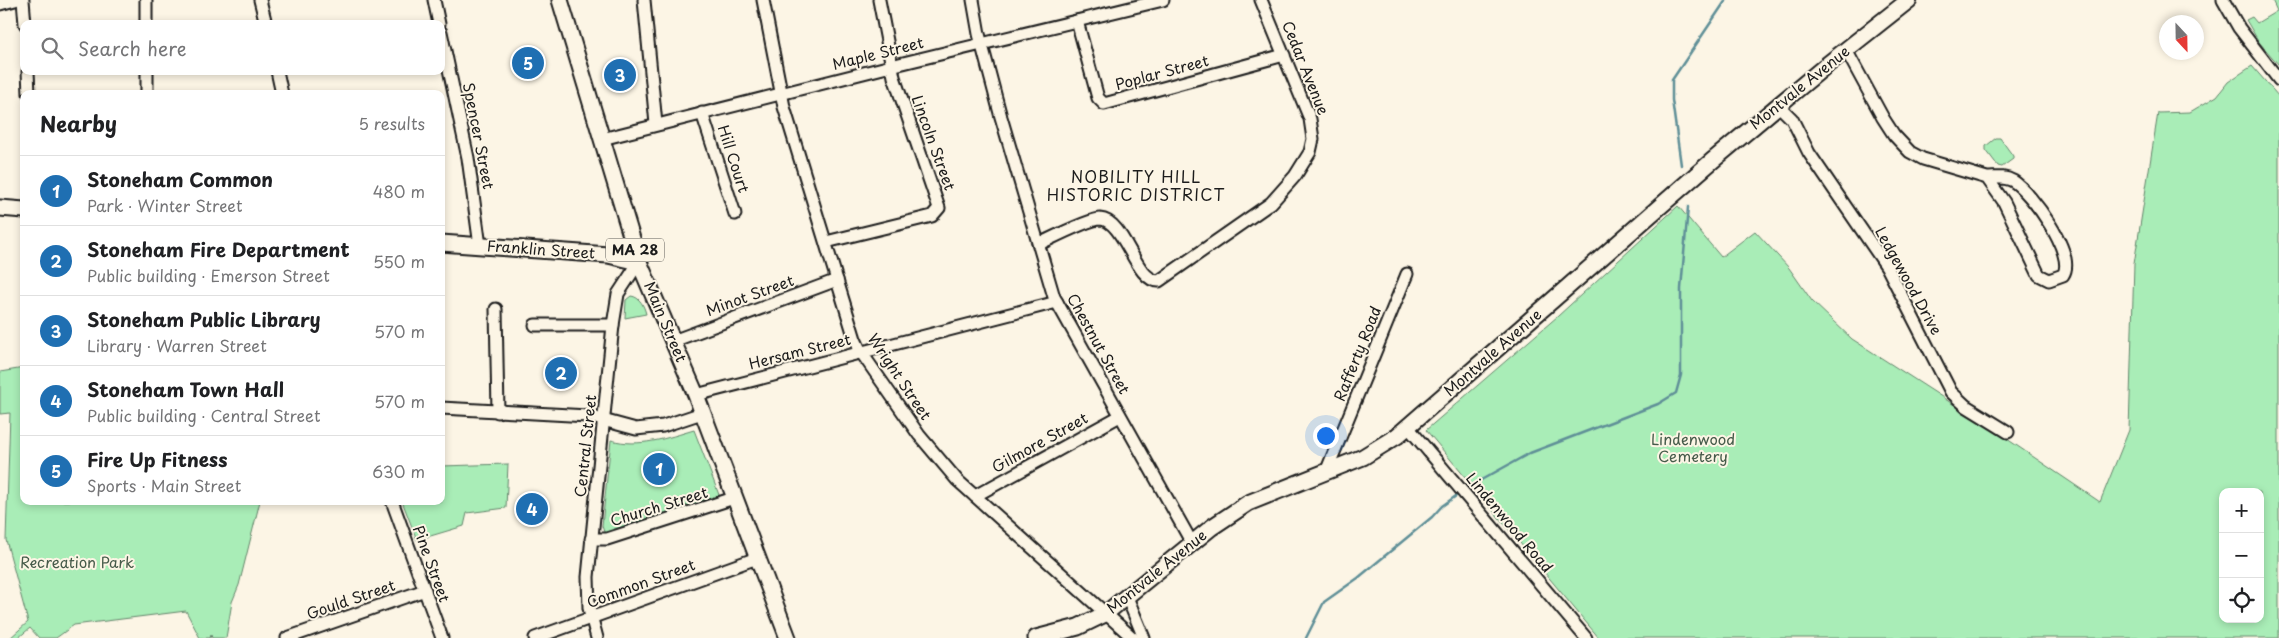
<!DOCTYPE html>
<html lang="en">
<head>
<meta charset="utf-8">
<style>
	body { margin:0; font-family:"Playpen Sans",sans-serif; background:#f6f6f6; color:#202124 }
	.controls { position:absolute; right:15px; bottom:15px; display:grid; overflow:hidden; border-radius:10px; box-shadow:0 2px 8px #0003 }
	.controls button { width:45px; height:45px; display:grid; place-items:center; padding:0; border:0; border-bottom:1px solid #e0e0e0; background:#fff; color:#202124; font:25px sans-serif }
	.compass { position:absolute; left:2159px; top:15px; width:45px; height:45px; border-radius:50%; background:#fff; box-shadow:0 2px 8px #0003; rotate:158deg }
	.you { position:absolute; left:1325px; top:435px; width:18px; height:18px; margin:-12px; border:4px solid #fff; border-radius:50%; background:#1a73e8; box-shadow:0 0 0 8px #1a73e833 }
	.badge { display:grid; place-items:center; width:32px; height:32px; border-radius:50%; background:#1f6fb2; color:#fff; font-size:16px; font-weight:700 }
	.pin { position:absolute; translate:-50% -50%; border:2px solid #fff; box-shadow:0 1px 5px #0006 }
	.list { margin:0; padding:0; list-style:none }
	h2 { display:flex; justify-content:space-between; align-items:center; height:65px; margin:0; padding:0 20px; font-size:21px }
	h2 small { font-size:16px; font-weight:400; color:#757577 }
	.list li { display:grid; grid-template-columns:32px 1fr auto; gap:15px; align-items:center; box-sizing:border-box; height:70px; padding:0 20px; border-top:1px solid #e0e0e0 }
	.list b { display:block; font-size:19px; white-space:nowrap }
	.list p { margin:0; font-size:16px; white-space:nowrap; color:#757577 }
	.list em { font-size:16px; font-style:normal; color:#757577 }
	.icon { flex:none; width:28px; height:28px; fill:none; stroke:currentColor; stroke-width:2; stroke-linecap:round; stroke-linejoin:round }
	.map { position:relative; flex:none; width:2279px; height:638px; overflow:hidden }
	.search { position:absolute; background:#fff; box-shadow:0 2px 8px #0003; left:20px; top:20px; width:425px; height:55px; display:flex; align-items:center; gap:12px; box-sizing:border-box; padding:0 18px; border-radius:10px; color:#757577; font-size:19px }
	.panel { position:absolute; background:#fff; box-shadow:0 2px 8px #0003; left:20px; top:90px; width:425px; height:415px; border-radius:10px }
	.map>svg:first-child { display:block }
	.green { fill:#a9edb7; stroke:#62846a; fill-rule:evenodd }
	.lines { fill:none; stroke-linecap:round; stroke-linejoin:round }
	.stream { stroke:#5f8f97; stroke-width:2.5 }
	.minor-casing { stroke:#1c1c1c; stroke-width:15 }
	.major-casing { stroke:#1c1c1c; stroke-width:19 }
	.minor { stroke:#fcf5e5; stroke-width:11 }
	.major { stroke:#fcf5e5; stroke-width:15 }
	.labels { text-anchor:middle; stroke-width:4; stroke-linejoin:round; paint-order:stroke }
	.shield { fill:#fcf5e5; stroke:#5f5d58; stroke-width:1 }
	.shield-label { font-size:14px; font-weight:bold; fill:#1c1c1c }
	.street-label { font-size:15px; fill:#1c1c1c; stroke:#fcf5e5 }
	.park-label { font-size:15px; fill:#465b4a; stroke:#fcf5e5 }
	.neighbourhood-label { font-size:16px; letter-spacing:1px; fill:#1c1c1c; stroke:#fcf5e5 }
</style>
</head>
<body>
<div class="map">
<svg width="2279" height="638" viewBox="0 0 2279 638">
	<rect width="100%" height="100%" fill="#fcf5e5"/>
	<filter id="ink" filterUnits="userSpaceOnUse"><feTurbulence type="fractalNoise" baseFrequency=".02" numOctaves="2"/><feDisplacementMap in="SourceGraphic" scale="10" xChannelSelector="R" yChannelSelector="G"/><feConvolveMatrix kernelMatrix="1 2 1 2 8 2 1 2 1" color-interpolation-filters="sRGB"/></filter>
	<g filter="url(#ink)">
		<g class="green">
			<path d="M 2272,0 L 2279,0 L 2279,65 L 2259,42 L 2246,20 L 2252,17 L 2257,23 L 2277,11 Z"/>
			<path d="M 2252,66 L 2279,97 L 2279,638 L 1599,638 L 1426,430 L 1558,316 L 1678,206 L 1721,257 L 1755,231 L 1789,268 L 1812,301 L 1852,339 L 2007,439 L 2100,502 L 2129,430 L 2134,264 L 2158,113 L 2190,112 L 2217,96 L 2228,82 ZM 2223,492 L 2260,492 L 2260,619 L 2223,619 Z"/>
			<path d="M 1996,138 L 2000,138 L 2013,156 L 2013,159 L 2002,167 L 1998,166 L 1986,150 L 1986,146 Z"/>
			<path d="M 631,296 C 640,297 644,306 646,314 L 625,318 L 626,300 Z"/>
			<path d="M 24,368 L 24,501 L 260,501 L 239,585 L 232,602 L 226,638 L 212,638 L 211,635 L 210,638 L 200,638 L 186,611 L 74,625 L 56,638 L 39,638 L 30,628 L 18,638 L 10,638 L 28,622 L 6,540 L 10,413 L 0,414 L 0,372 Z"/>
			<path d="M 694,430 L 721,500 L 605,535 L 602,526 L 611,440 C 639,448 667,438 694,430 Z"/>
			<path d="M 508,464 L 506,508 L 467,513 L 464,526 L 417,540 L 402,501 L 441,501 L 441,466 Z"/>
		</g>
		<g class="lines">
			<g class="stream">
				<path d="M 1681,165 L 1672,100 L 1672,80 L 1726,0"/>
				<path d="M 1472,485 L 1530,453 L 1658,404 L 1676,393 L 1681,375 L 1681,289 L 1688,207"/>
				<path d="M 1306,638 L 1324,602 L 1358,578 L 1432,517 L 1442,506 L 1456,496"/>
			</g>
			<g class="minor-casing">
				<g id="minor">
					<path d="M 23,0 L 25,24"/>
					<path d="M 146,0 L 146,24"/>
					<path d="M 260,0 L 266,24"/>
					<path d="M 434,0 L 439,24"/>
					<path d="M 644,0 L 656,124"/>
					<path d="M 763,0 L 784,107 L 855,339 L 861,352 L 919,435 L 957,480 L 1133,638"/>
					<path d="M 973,0 L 979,34 L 1001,117 L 1054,297 L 1192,543"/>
					<path d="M 2223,0 L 2239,28 L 2279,80"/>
					<path d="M 0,4 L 15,0"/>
					<path d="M 1077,21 L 1098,98 L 1104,104 L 1284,55"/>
					<path d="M 441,32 L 468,158 L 480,246"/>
					<path d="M 1846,50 L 1883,118 L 1894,135 L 1910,152 L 1923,159 L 1987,178 L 2004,202 L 2039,275 L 2049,280 L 2063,275 C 2077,255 2031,192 2013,181 C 2004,176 1996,178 1987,178"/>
					<path d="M 28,71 L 29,94"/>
					<path d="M 147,71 L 147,94"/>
					<path d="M 277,71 L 282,94"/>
					<path d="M 1778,105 L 1792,119 L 1809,153 L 1887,267 L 1951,392 L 1966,406 L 2008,432"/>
					<path d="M 702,113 L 735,214"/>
					<path d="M 602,139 L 899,64 L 1163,0"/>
					<path d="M 826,242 L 932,216 L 939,208 L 894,77 L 879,0"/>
					<path d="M 1039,244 C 1052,238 1089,219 1100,219 C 1125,220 1135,282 1159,281 L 1271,203 L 1295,176 L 1310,152 L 1313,139 L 1310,119 L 1261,0"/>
					<path d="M 496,309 L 498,412"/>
					<path d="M 535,325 L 613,325"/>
					<path d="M 673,341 L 837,280"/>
					<path d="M 696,395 L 1057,302"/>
					<path d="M 441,408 L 588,416 L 636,429 L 663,426 L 702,413"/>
					<path d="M 1408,427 L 1586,638"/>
					<path d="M 1326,472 L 1407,274"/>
					<path d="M 975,496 L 1120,416"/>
					<path d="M 392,501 L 442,638"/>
					<path d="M 591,539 L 607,539 L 734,498"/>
					<path d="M 1127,597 L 1144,638"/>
					<path d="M 287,638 L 425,590"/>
					<path d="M 535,638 L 757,558"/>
					<path d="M 597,638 L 589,608 L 588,577 L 613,325 L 618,294 L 639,262"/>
				</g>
			</g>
			<g class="major-casing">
				<g id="major">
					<path d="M 560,0 L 639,262 L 696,395 L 788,638"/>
					<path d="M 0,208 L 24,210"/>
					<path d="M 441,243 L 608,255 L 639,262"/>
					<path d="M 1036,638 L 1078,627 L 1105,614 L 1212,527 L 1248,503 L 1363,457 L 1397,436 L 1712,161 L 1823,68 L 1909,0"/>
				</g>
			</g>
			<use href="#minor" class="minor"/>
			<use href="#major" class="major"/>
		</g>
	</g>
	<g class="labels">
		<rect class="shield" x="606" y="238.5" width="58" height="23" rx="4"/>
		<g class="shield-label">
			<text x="635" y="255">MA 28</text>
		</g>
		<g class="street-label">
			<text transform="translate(878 54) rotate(-14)" y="5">Maple Street</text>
			<text transform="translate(1305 68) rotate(68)" y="5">Cedar Avenue</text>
			<text transform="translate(1162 73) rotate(-15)" y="5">Poplar Street</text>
			<text transform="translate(1800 88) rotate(-39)" y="5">Montvale Avenue</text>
			<text transform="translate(478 136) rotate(79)" y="5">Spencer Street</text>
			<text transform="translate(933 143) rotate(70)" y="5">Lincoln Street</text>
			<text transform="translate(733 159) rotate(72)" y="5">Hill Court</text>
			<text transform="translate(541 250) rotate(4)" y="5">Franklin Street</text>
			<text transform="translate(1908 281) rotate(61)" y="5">Ledgewood Drive</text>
			<text transform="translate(750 296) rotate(-20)" y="5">Minot Street</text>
			<text transform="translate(665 322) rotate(67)" y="5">Main Street</text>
			<text transform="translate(1098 344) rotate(61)" y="5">Chestnut Street</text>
			<text transform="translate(800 352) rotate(-14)" y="5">Hersam Street</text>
			<text transform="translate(1493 353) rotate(-41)" y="5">Montvale Avenue</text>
			<text transform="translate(1358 354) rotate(-68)" y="5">Rafferty Road</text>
			<text transform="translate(899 377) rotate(56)" y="5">Wright Street</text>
			<text transform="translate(1040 443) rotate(-29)" y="5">Gilmore Street</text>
			<text transform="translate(586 446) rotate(-84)" y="5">Central Street</text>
			<text transform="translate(659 507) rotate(-17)" y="5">Church Street</text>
			<text transform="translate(1509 523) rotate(50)" y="5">Lindenwood Road</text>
			<text transform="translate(431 564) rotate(70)" y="5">Pine Street</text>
			<text transform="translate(1157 572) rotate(-39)" y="5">Montvale Avenue</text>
			<text transform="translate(641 584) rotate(-20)" y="5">Common Street</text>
			<text transform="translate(351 600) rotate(-19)" y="5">Gould Street</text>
		</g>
		<g class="park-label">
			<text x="1693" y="445">Lindenwood<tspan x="1693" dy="17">Cemetery</tspan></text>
			<text x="77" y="568">Recreation Park</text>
		</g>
		<g class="neighbourhood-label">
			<text x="1136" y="183">NOBILITY HILL<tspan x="1136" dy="18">HISTORIC DISTRICT</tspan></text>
		</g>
	</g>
</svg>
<div class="controls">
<button>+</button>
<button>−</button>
<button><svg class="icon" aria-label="locate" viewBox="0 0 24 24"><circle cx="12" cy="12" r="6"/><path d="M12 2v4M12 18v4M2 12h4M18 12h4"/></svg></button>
</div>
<svg class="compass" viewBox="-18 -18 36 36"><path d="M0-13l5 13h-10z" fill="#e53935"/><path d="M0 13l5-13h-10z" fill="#757577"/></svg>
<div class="you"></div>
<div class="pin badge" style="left:659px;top:469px">1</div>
<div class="pin badge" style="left:561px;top:373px">2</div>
<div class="pin badge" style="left:620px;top:75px">3</div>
<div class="pin badge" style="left:532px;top:509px">4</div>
<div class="pin badge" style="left:528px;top:63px">5</div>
<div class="search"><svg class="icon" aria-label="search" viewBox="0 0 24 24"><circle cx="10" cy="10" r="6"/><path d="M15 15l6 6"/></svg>Search here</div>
<section class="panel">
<h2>Nearby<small>5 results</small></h2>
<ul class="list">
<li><span class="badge">1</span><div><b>Stoneham Common</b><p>Park · Winter Street</p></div><em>480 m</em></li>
<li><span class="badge">2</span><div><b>Stoneham Fire Department</b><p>Public building · Emerson Street</p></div><em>550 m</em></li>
<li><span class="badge">3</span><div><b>Stoneham Public Library</b><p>Library · Warren Street</p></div><em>570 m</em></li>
<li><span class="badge">4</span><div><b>Stoneham Town Hall</b><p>Public building · Central Street</p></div><em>570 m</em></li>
<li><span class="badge">5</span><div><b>Fire Up Fitness</b><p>Sports · Main Street</p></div><em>630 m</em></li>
</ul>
</section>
</div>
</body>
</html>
